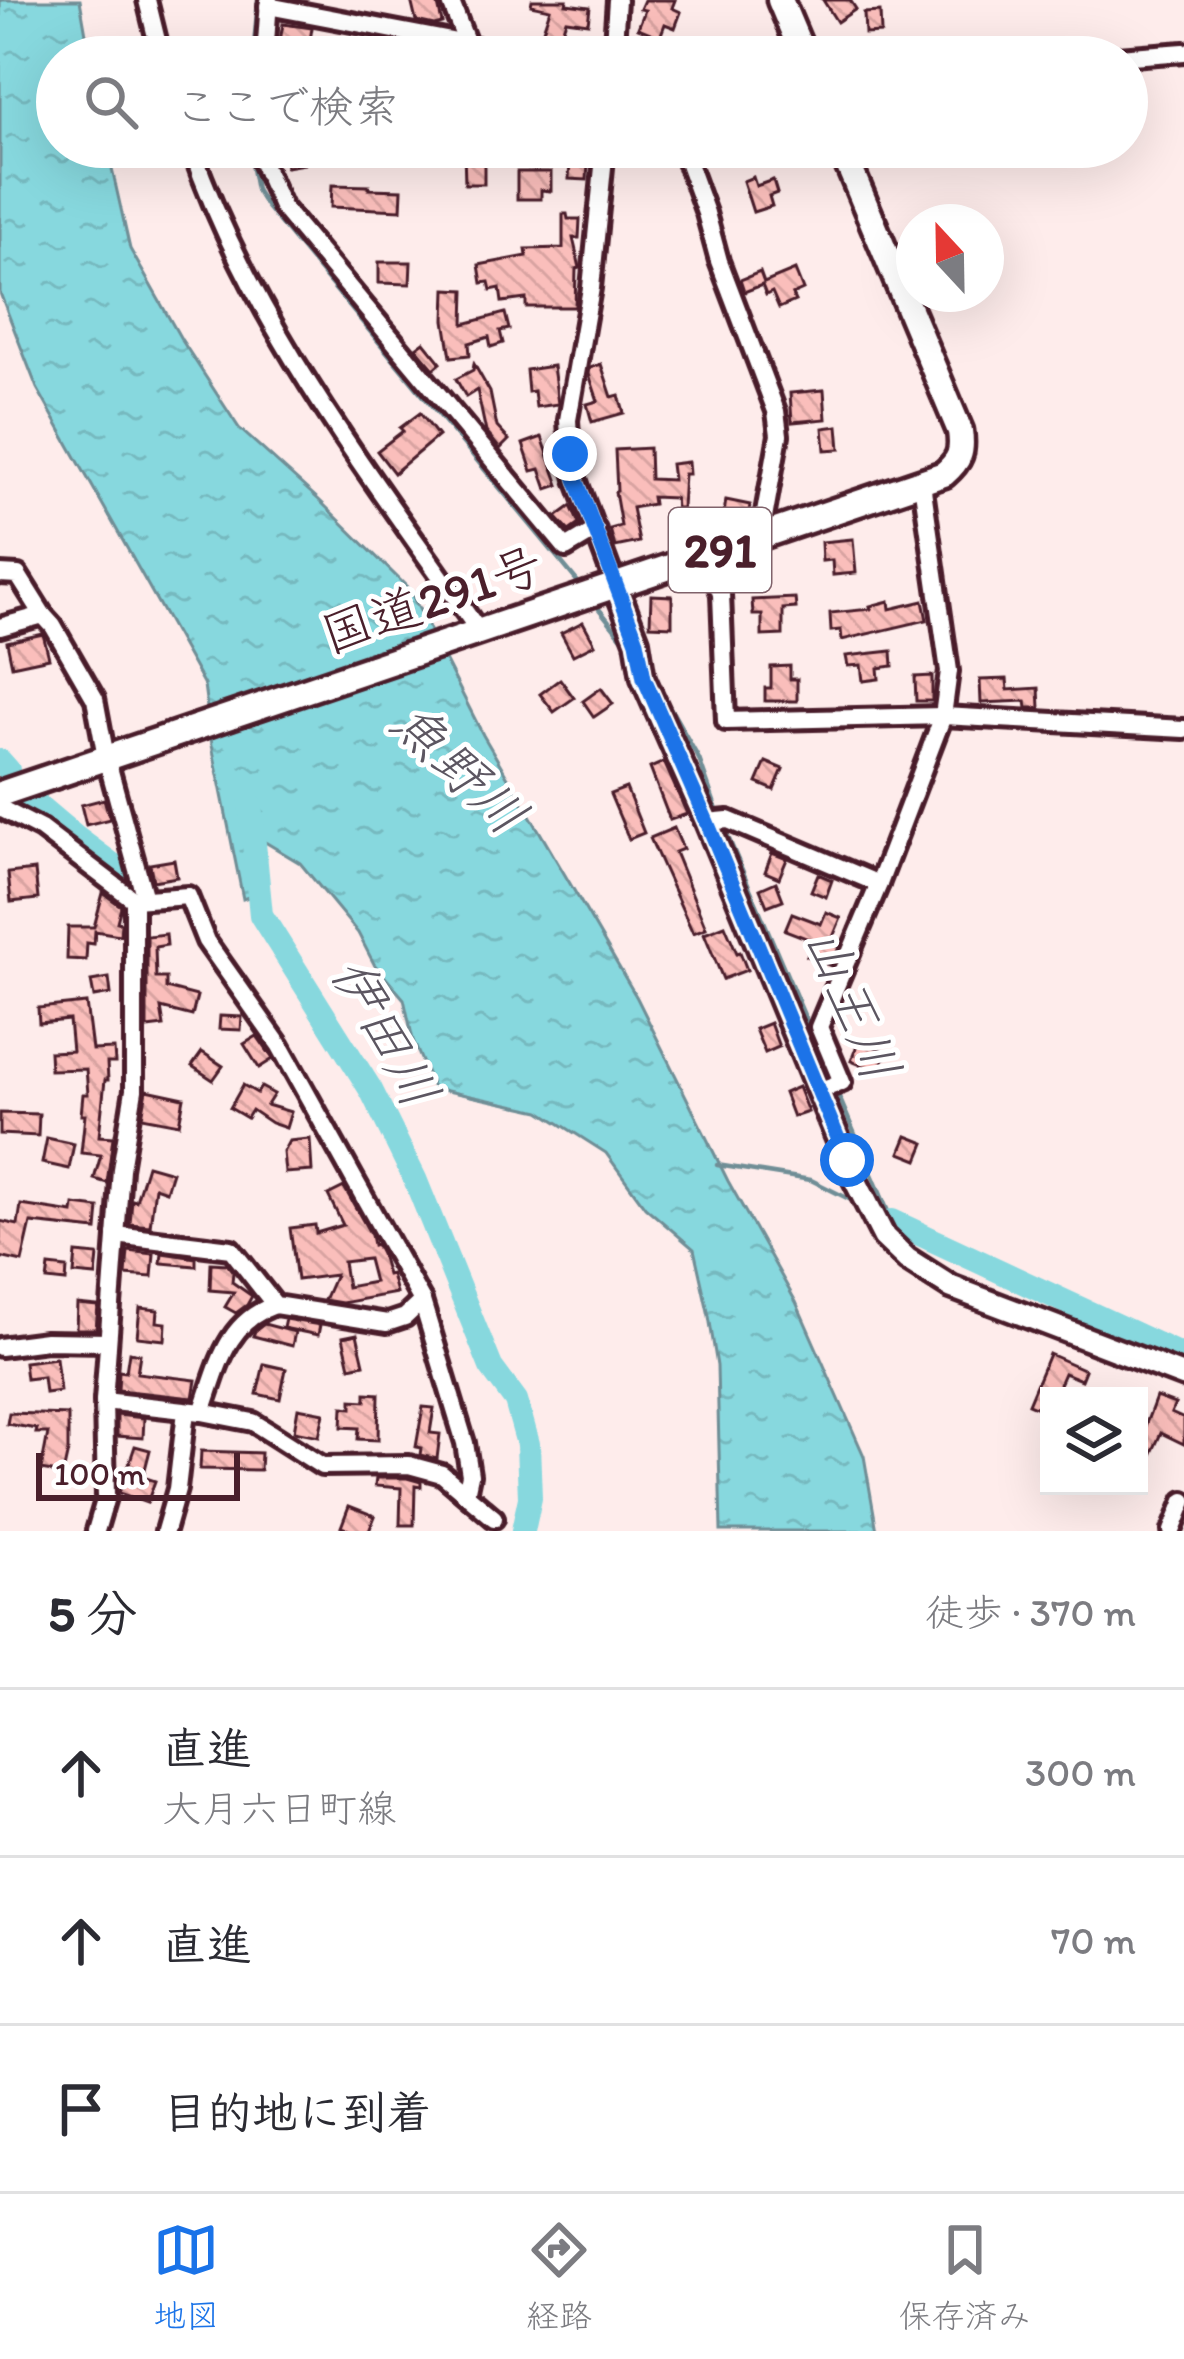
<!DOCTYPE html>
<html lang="ja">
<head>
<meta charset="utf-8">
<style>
	body { margin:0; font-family:Itim,"Klee One",sans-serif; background:#f2f2f3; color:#2b2b33 }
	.controls { position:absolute; right:36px; bottom:36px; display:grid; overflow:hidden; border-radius:0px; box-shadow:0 12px 48px #0002 }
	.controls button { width:108px; height:108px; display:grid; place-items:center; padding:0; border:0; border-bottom:3px solid #e1e1e2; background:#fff; color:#2b2b33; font:60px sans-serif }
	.compass { position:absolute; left:896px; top:204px; width:108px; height:108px; border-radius:50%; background:#fff; box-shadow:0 12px 48px #0002; rotate:338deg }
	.scale { position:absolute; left:36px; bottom:30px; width:204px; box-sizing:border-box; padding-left:12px; border:6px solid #4a1f2b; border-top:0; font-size:33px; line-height:42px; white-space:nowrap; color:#4a1f2b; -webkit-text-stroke:9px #fff; paint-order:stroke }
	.stop { position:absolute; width:36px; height:36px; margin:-27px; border:9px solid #1a73e8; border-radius:50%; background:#fff }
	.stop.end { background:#1a73e8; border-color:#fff; box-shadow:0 3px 12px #0008 }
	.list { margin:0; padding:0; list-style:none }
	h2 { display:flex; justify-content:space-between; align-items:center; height:156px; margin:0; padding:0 48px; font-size:51px }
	h2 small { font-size:39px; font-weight:400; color:#7c7c81 }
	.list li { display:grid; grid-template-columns:78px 1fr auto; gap:36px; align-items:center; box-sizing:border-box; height:168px; padding:0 48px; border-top:3px solid #e1e1e2 }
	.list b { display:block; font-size:45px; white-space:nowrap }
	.list p { margin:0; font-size:39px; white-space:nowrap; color:#7c7c81 }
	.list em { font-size:39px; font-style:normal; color:#7c7c81 }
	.icon { flex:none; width:66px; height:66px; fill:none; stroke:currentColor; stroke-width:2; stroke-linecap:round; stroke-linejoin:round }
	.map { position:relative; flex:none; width:1184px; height:1531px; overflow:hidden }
	.search { position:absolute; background:#fff; box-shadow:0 12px 48px #0002; left:36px; right:36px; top:36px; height:132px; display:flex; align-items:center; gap:30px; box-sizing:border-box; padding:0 42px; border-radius:66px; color:#7c7c81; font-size:45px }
	.sheet { height:660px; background:#fff }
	nav { display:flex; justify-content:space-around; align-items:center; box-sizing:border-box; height:168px; border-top:3px solid #e1e1e2; background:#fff; font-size:33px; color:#7c7c81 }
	nav a { display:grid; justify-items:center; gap:6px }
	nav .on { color:#1a73e8 }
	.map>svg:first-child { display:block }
	.water { fill:url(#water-ripples); stroke:#6f8e96; stroke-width:3 }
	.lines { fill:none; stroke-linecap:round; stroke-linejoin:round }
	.stream { stroke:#6f8e96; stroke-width:4.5 }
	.river { stroke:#87d8de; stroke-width:24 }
	.building { fill:url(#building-back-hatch); stroke:#4a1f2b; stroke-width:3; fill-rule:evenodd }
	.minor-casing { stroke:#4a1f2b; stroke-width:26 }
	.major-casing { stroke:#4a1f2b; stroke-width:30 }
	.highway-casing { stroke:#4a1f2b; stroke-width:33 }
	.minor { stroke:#fff; stroke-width:16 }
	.major { stroke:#fff; stroke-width:21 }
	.highway { stroke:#fff; stroke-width:24 }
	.route { stroke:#1a73e8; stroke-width:15 }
	.labels { text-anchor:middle; stroke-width:10; stroke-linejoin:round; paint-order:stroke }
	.shield { fill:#fff; stroke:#80626b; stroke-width:3 }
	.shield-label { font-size:48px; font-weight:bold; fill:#4a1f2b }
	.street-label { font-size:51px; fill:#4a1f2b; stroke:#fff }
	.water-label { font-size:54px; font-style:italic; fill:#5c5661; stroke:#fff }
</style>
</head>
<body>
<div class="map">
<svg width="1184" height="1531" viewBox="0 0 1184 1531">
	<defs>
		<pattern id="water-ripples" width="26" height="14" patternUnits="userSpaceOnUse" patternTransform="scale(3)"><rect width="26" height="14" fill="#87d8de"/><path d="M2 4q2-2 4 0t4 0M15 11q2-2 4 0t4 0" fill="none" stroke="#76b9bf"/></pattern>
		<pattern id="building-back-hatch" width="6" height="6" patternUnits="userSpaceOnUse" patternTransform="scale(3)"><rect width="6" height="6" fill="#fabebb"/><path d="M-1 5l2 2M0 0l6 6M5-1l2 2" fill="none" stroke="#d8a3a1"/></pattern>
	</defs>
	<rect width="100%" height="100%" fill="#feeceb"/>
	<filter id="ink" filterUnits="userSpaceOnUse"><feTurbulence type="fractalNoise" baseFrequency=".00833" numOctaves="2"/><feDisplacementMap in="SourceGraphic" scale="24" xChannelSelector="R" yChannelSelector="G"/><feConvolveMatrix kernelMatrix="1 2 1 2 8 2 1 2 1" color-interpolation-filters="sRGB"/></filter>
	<g filter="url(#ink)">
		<path class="water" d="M 0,0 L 80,0 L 90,57 L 57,57 L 57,147 L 107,147 L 130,249 L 181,339 L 239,428 L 319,500 L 409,589 L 483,735 L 637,998 L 728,1181 L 796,1302 L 864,1456 L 877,1531 L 721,1531 L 717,1366 L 709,1316 L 694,1249 L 645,1207 L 606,1153 L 540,1111 L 433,1088 L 413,1040 L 404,999 L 374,964 L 358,933 L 300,863 L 245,830 L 251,896 L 243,899 L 212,745 L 204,685 L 37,388 L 0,293 Z"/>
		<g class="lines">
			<g class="stream">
				<path d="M 253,57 L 258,0"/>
				<path d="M 248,147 L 256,190 L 266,206 L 577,581"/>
				<path d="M 599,609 L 628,645"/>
				<path d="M 653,677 L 699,759 L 719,816 L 892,1221"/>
				<path d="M 717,1165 L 811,1180 L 855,1202"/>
			</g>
			<g class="river">
				<path d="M 0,761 L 8,770"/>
				<path d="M 30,799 L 75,837 L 121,871"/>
				<path d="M 250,803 L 261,915 L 371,1090 L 415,1179 L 491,1367 L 516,1401 L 528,1444 L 530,1498 L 523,1531"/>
				<path d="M 892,1221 L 1184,1357"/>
			</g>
		</g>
		<g class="building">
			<path d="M 411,0 L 437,0 L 442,23 L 434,25 L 416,21 Z"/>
			<path d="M 532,0 L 567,0 L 566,4 L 590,7 L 588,23 L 566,20 L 553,57 L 534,57 L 550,9 L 531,5 Z"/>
			<path d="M 644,0 L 675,0 L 672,8 L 681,12 L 675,28 L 665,24 L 660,37 L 638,28 L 645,10 L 640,9 Z"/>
			<path d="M 823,0 L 850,0 L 856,9 L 837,22 Z"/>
			<path d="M 880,12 L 881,33 L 865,34 L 864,13 Z"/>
			<path d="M 283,24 L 312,28 L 308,52 L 279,47 Z"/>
			<path d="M 344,43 L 416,47 L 435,51 L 434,57 L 343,57 Z"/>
			<path d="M 282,147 L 301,147 L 304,164 L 286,167 Z"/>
			<path d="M 464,150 L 484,150 L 484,184 L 465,184 Z"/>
			<path d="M 570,162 L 588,163 L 587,180 L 569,179 Z"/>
			<path d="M 517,172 L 551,172 L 551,191 L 541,190 L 541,199 L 517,199 Z"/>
			<path d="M 753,177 L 756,186 L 773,180 L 777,193 L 769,196 L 772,206 L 753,212 L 743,181 Z"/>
			<path d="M 332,185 L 369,186 L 369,189 L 402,190 L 401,210 L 331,207 Z"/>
			<path d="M 563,214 L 567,214 L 568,219 L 580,219 L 579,238 L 573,238 L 580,268 L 576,269 L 575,307 L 526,307 L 526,299 L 502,302 L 500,288 L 491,290 L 489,282 L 482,283 L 479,265 L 527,256 L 526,249 L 563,248 Z"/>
			<path d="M 379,262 L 411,262 L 410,284 L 379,283 Z"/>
			<path d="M 795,270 L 803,290 L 792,295 L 795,301 L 779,308 L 772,292 L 766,295 L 762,285 L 744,292 L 740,280 L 760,272 L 764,283 Z"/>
			<path d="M 446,289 L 465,290 L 464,324 L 505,313 L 509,329 L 500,331 L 503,343 L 491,347 L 489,337 L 469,343 L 470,355 L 451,357 L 445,320 Z"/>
			<path d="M 424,342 L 441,363 L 434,369 L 416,348 Z"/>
			<path d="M 474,364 L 490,392 L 497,427 L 509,440 L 500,449 L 486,432 L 477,390 L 466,397 L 456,379 L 473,370 Z"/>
			<path d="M 601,364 L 612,397 L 619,395 L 624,413 L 592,422 L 587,404 L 598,401 L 589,374 L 590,368 Z"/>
			<path d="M 553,366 L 558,404 L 536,407 L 534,391 L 528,392 L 526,370 Z"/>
			<path d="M 824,390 L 826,419 L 792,422 L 790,393 Z"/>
			<path d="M 420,413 L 438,436 L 394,473 L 377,451 L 403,431 L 400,428 Z"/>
			<path d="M 838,426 L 840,449 L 825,450 L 823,428 Z"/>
			<path d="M 542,437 L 559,485 L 547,489 L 540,469 L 532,471 L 523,444 Z"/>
			<path d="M 649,448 L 650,479 L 673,480 L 671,464 L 688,462 L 689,474 L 684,474 L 682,508 L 676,508 L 675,498 L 652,497 L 653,504 L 632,508 L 639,542 L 615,547 L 610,529 L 621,526 L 615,492 L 617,491 L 615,450 Z"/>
			<path d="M 726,500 L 750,505 L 747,524 L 723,519 Z"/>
			<path d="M 571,506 L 579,524 L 569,531 L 556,517 Z"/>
			<path d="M 853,539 L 856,573 L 833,575 L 832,560 L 822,561 L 821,542 Z"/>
			<path d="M 651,595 L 672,596 L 672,626 L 650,625 Z"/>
			<path d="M 795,598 L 796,608 L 783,609 L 783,635 L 762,636 L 762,615 L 753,615 L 752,600 Z"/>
			<path d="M 889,601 L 890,609 L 923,601 L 927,620 L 842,640 L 841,630 L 831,631 L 830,613 L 871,609 L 870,606 Z"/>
			<path d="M 583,622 L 595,644 L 573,655 L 561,633 Z"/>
			<path d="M 43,634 L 49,658 L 12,666 L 7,642 Z"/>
			<path d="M 892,651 L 893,666 L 878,668 L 879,679 L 863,681 L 861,665 L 848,666 L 846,656 Z"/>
			<path d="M 790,666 L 790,679 L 797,679 L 797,701 L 765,701 L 765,688 L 771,688 L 771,667 Z"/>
			<path d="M 932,676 L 932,701 L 916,701 L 915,677 Z"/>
			<path d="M 560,679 L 574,698 L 554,712 L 540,694 Z"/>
			<path d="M 1007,679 L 1008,690 L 1039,688 L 1040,708 L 1027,708 L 1026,701 L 981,703 L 980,680 Z"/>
			<path d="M 601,688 L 613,704 L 594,717 L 583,701 Z"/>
			<path d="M 664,762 L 687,814 L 670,820 L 650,768 Z"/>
			<path d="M 766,762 L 783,769 L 774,790 L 757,783 Z"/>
			<path d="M 626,788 L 644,833 L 629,839 L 610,794 Z"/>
			<path d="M 104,799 L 110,819 L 86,825 L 81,805 Z"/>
			<path d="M 674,828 L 683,849 L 675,852 L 706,928 L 693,933 L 650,838 Z"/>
			<path d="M 772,853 L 787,859 L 779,878 L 765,872 Z"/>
			<path d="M 174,860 L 177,877 L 153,881 L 150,864 Z"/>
			<path d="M 35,870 L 38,899 L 11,902 L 8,873 Z"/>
			<path d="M 818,874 L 832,880 L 826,897 L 811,891 Z"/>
			<path d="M 776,882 L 783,900 L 767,906 L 760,889 Z"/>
			<path d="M 103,893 L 121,906 L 117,922 L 121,923 L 120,935 L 95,931 L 94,944 L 87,943 L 86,960 L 67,959 L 68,927 L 94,927 Z"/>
			<path d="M 826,912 L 841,918 L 830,944 L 839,947 L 831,966 L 807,956 L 814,941 L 785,930 L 792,913 L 821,924 Z"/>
			<path d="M 725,925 L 737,953 L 740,952 L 747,970 L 723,979 L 704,933 Z"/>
			<path d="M 166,934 L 167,945 L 155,947 L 156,978 L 166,978 L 166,988 L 197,996 L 192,1016 L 161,1008 L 164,1026 L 147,1028 L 147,936 Z"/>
			<path d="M 109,978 L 111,994 L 94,997 L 91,981 Z"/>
			<path d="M 86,1003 L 92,1050 L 114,1049 L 115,1063 L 107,1063 L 108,1080 L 105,1080 L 99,1136 L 113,1137 L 107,1183 L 94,1179 L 101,1155 L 81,1153 L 85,1115 L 81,1115 L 83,1094 L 88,1094 L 86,1069 L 50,1070 L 49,1052 L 72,1051 L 69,1020 L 39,1023 L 38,1008 Z"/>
			<path d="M 220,1016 L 242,1017 L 241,1030 L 219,1029 Z"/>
			<path d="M 770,1023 L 779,1047 L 765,1053 L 755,1029 Z"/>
			<path d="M 257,1036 L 273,1059 L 259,1068 L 244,1044 Z"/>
			<path d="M 859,1040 L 887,1052 L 878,1072 L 851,1061 Z"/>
			<path d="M 202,1052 L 223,1066 L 213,1080 L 192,1066 Z"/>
			<path d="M 243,1085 L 257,1093 L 261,1087 L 274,1094 L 267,1105 L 291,1112 L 286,1128 L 271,1123 L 252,1110 L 247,1118 L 230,1108 Z"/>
			<path d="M 798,1087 L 808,1112 L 793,1117 L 784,1093 Z"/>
			<path d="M 147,1090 L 184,1098 L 179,1124 L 142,1117 Z"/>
			<path d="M 0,1113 L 39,1114 L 38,1136 L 0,1134 Z"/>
			<path d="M 907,1136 L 925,1143 L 918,1160 L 900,1153 Z"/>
			<path d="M 47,1138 L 74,1144 L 69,1169 L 42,1163 Z"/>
			<path d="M 310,1139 L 312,1171 L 285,1173 L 283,1152 L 289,1141 Z"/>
			<path d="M 147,1165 L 172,1172 L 166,1191 L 155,1187 L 150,1226 L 130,1224 L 132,1200 L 136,1201 Z"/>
			<path d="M 344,1187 L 371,1235 L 373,1245 L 376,1244 L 381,1254 L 387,1275 L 391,1274 L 396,1293 L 342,1303 L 324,1300 L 335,1275 L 297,1280 L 290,1228 L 315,1225 L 316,1233 L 343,1225 L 328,1195 ZM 368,1259 L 374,1282 L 347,1287 L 343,1262 Z"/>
			<path d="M 21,1205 L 73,1213 L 74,1205 L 99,1208 L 97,1230 L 31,1223 L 22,1262 L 0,1257 L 0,1221 L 18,1225 Z"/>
			<path d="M 128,1251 L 154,1254 L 152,1277 L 126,1275 Z"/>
			<path d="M 76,1253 L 98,1255 L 96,1276 L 74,1274 Z"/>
			<path d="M 162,1253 L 196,1258 L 196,1266 L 161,1263 Z"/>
			<path d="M 211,1263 L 227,1264 L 233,1272 L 232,1282 L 252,1296 L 247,1305 L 236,1313 L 225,1307 L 234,1292 L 210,1290 Z"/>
			<path d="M 49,1266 L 67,1268 L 66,1282 L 47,1280 Z"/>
			<path d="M 77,1304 L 98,1306 L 96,1329 L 76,1329 Z"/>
			<path d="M 140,1308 L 158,1310 L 157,1322 L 166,1323 L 165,1340 L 137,1337 Z"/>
			<path d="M 285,1319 L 320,1325 L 318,1335 L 283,1328 Z"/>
			<path d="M 264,1324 L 295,1332 L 292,1346 L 253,1336 L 255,1331 Z"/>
			<path d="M 357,1334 L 364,1364 L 350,1367 L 343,1337 Z"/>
			<path d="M 129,1352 L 140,1354 L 137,1373 L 196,1380 L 193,1398 L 118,1390 L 119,1371 L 126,1372 Z"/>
			<path d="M 1049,1354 L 1085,1370 L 1081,1380 L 1064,1373 L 1054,1396 L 1049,1396 L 1049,1413 L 1028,1404 Z"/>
			<path d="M 56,1358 L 60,1391 L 45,1393 L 43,1377 L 26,1379 L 24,1362 Z"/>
			<path d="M 264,1364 L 286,1369 L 280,1399 L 257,1394 Z"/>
			<path d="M 366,1393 L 379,1394 L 378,1440 L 358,1439 L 359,1428 L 342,1427 L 343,1407 L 352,1408 L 352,1400 L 366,1401 Z"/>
			<path d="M 1156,1397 L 1175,1404 L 1171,1413 L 1184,1419 L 1184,1444 L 1161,1433 L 1150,1457 L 1139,1452 L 1139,1427 L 1144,1429 Z"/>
			<path d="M 423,1407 L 434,1408 L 430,1433 L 440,1434 L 437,1459 L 420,1455 L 421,1448 L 416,1447 Z"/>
			<path d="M 298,1408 L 324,1413 L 319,1436 L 294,1431 Z"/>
			<path d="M 9,1413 L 68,1415 L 68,1451 L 63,1474 L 41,1470 L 48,1433 L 36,1433 L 37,1429 L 7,1424 Z"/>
			<path d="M 117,1415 L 144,1418 L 143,1438 L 117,1436 Z"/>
			<path d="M 135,1446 L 150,1450 L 143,1477 L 155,1481 L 147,1503 L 119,1493 Z"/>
			<path d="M 201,1451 L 261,1453 L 260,1470 L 200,1469 Z"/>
			<path d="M 376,1478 L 407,1478 L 421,1482 L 421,1487 L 415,1486 L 414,1525 L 400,1525 L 401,1488 L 375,1486 Z"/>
			<path d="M 349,1506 L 375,1516 L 369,1531 L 352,1531 L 341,1527 Z"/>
		</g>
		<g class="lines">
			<g class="minor-casing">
				<g id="minor">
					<path d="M 147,0 L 161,57"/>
					<path d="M 450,0 L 467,44"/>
					<path d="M 268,6 L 467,44 L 507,57"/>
					<path d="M 265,57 L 269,0"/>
					<path d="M 613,57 L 617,0"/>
					<path d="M 1118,57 L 1184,52"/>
					<path d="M 191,147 C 253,326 371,476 478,630"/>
					<path d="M 261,147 L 262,162 L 282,207 L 566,548 L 596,530"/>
					<path d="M 605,147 L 591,288 L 568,420 L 570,454 L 576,479 L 615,584"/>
					<path d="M 682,147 L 706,213 L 719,261 L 776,411 L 779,435 L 761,535"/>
					<path d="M 707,554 L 721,594 L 726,721 L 943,716 L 1184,729"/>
					<path d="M 0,574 L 18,575 L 43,615"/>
					<path d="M 0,627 L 43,615 L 53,626 L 95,699 L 104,747"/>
					<path d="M 110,771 L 145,899"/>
					<path d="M 0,808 L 41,829 L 134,900 L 188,896 L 206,941 L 280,1046 L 422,1301 L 465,1443 L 470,1475 L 466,1494"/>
					<path d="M 707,822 L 728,820 L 879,884"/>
					<path d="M 818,1091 L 842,1082 L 819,1027 L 879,884 L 943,716 L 949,671 L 922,483"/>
					<path d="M 116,1235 L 231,1249 L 275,1305 L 387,1323 L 405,1317 L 422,1301"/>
					<path d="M 0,1347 L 46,1341 L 108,1342"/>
					<path d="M 104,1401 L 202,1412 L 253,1422 L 322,1466 L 409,1465 L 442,1474 L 494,1518"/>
					<path d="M 202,1412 C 218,1368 225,1322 275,1305"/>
					<path d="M 96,1531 L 106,1497 L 104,1401 L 121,1169 L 134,1090 L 134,900"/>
					<path d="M 165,1531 L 177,1489 L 186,1411"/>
					<path d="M 1172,1531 L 1184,1501"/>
				</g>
			</g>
			<g class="major-casing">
				<path id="major" d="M 615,584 L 637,641 L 643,678 L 707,822 L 855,1180 L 884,1237 L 907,1259 L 951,1287 L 1184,1376"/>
			</g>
			<g class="highway-casing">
				<g id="highway">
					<path d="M 780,0 L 804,57"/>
					<path d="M 0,794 L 944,474 C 960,460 963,452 960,431 L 841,147"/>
				</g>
			</g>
			<use href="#minor" class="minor"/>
			<use href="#major" class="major"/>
			<use href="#highway" class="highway"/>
		</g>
	</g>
	<g class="lines" filter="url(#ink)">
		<path class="route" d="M 570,454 L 576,479 L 637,641 L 644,678 L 707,822 L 847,1160"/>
	</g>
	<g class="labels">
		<rect class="shield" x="669" y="508" width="102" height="84" rx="9"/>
		<g class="shield-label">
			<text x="720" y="567">291</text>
		</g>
		<g class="street-label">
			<text transform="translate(432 599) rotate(-19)" y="18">国道291号</text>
		</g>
		<g class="water-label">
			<text transform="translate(460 768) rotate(44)" y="19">魚野川</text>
			<text transform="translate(853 1003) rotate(67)" y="19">山王川</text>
			<text transform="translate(386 1032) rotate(61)" y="19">伊田川</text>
		</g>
	</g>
</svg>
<div class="controls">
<button><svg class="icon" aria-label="layers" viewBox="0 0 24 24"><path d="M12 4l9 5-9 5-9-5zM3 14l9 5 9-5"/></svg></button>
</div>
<svg class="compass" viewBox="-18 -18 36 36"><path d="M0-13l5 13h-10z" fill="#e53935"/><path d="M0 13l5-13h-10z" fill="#7c7c81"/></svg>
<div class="scale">100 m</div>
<div class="stop" style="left:847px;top:1160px"></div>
<div class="stop end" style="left:570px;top:454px"></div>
<div class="search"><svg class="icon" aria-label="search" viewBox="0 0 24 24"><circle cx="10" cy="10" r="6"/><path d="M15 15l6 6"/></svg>ここで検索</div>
</div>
<section class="sheet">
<h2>5 分<small>徒歩 · 370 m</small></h2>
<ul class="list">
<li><svg class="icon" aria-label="ahead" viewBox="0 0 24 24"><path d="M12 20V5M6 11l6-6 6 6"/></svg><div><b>直進</b><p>大月六日町線</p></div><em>300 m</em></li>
<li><svg class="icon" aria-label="ahead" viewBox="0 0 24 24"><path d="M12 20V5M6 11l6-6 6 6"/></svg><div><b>直進</b></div><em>70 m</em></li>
<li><svg class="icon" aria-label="arrive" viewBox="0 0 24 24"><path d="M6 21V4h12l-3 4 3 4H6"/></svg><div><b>目的地に到着</b></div></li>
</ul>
</section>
<nav>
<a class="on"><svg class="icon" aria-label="map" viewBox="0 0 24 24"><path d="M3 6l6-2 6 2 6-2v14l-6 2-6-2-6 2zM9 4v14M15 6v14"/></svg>地図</a>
<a><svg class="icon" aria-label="directions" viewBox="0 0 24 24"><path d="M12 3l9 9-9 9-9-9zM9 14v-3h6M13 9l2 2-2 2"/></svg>経路</a>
<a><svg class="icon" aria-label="saved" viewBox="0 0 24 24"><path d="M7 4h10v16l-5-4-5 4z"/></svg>保存済み</a>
</nav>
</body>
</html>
